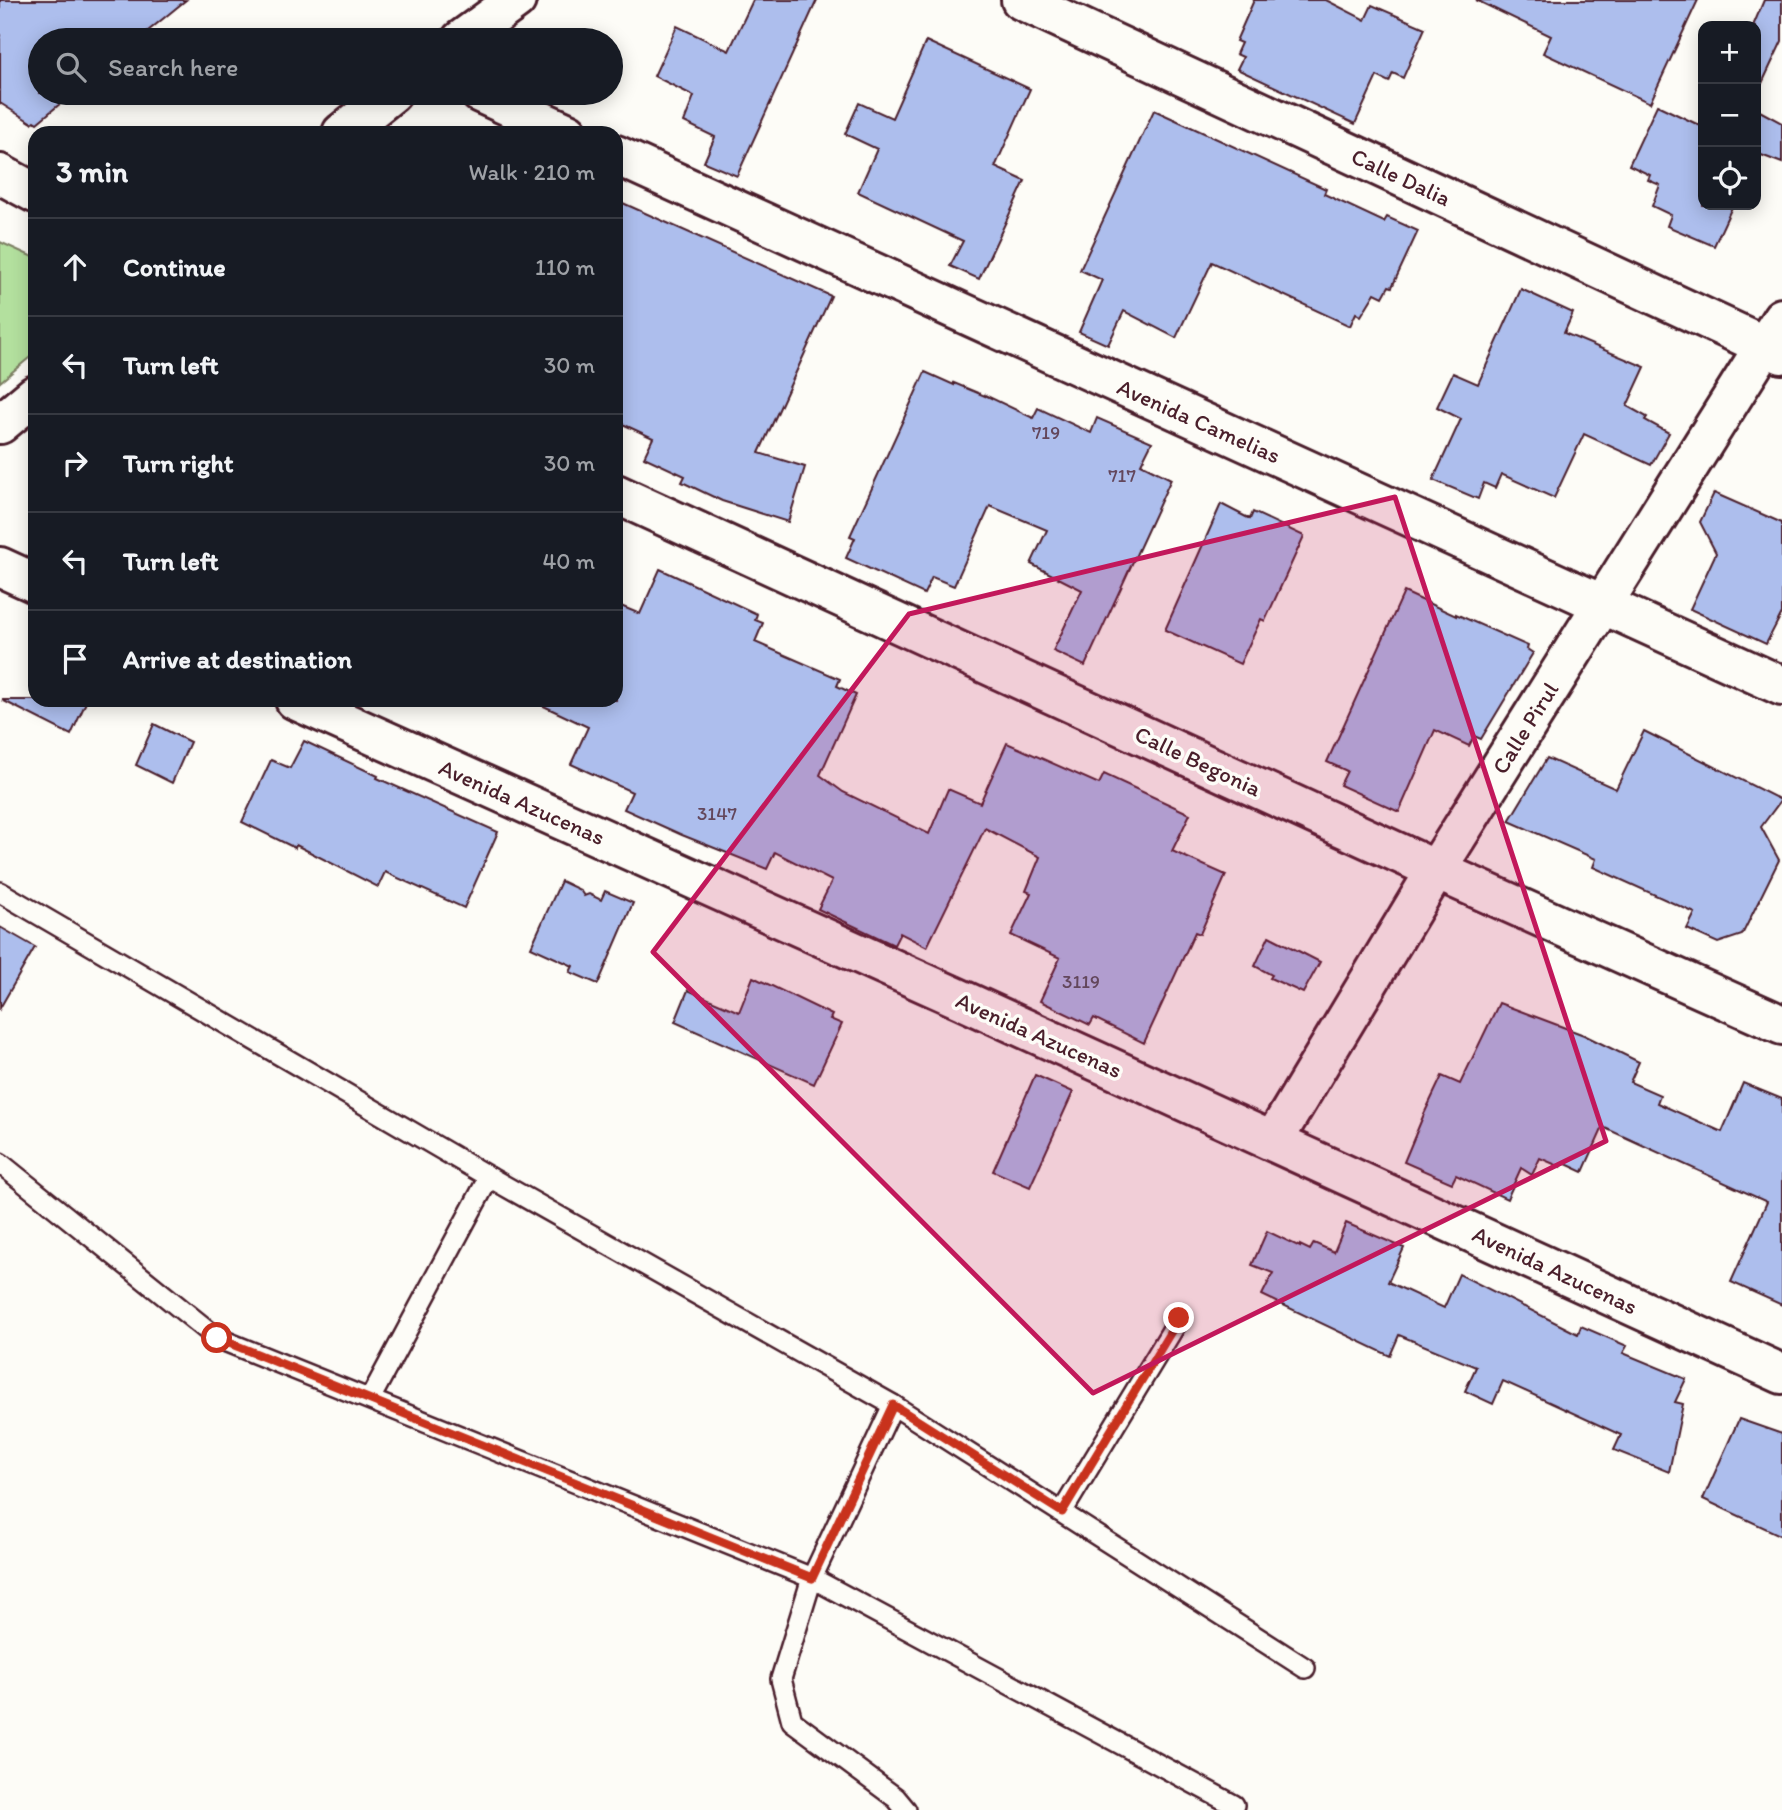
<!DOCTYPE html>
<html lang="en">
<head>
<meta charset="utf-8">
<style>
	body { margin:0; font-family:Itim,sans-serif; background:#242831; color:#f1f3f6 }
	.controls { position:absolute; right:21px; top:21px; display:grid; overflow:hidden; border-radius:14px; box-shadow:0 4px 18px #0003 }
	.controls button { width:63px; height:63px; display:grid; place-items:center; padding:0; border:0; border-bottom:2px solid #363941; background:#171b24; color:#f1f3f6; font:35px sans-serif }
	.stop { position:absolute; width:21px; height:21px; margin:-16px; border:5px solid #c8321e; border-radius:50%; background:#fff }
	.stop.end { background:#c8321e; border-color:#fff; box-shadow:0 2px 7px #0008 }
	.list { margin:0; padding:0; list-style:none }
	h2 { display:flex; justify-content:space-between; align-items:center; height:91px; margin:0; padding:0 28px; font-size:30px }
	h2 small { font-size:23px; font-weight:400; color:#9ea1a6 }
	.list li { display:grid; grid-template-columns:46px 1fr auto; gap:21px; align-items:center; box-sizing:border-box; height:98px; padding:0 28px; border-top:2px solid #363941 }
	.list b { display:block; font-size:26px; white-space:nowrap }
	.list em { font-size:23px; font-style:normal; color:#9ea1a6 }
	.icon { flex:none; width:38px; height:38px; fill:none; stroke:currentColor; stroke-width:2; stroke-linecap:round; stroke-linejoin:round }
	.map { position:relative; flex:none; width:1782px; height:1810px; overflow:hidden }
	.search { position:absolute; background:#171b24; box-shadow:0 4px 18px #0003; left:28px; top:28px; width:595px; height:77px; display:flex; align-items:center; gap:18px; box-sizing:border-box; padding:0 24px; border-radius:38px; color:#9ea1a6; font-size:26px }
	.panel { position:absolute; background:#171b24; box-shadow:0 4px 18px #0003; left:28px; top:126px; width:595px; height:581px; border-radius:21px }
	.map>svg:first-child { display:block }
	.green { fill:#b3e09e; stroke:#7e8064; stroke-width:2 }
	.building { fill:#adbeed; stroke:#4a1f2b; stroke-width:2 }
	.lines { fill:none; stroke-linecap:round; stroke-linejoin:round }
	.service-casing { stroke:#4a1f2b; stroke-width:24 }
	.minor-casing { stroke:#4a1f2b; stroke-width:44 }
	.service { stroke:#fdfcf7; stroke-width:19 }
	.minor { stroke:#fdfcf7; stroke-width:38 }
	.route { stroke:#c8321e; stroke-width:9 }
	.marked { fill:#c2185b; fill-opacity:0.2; stroke:#c2185b; stroke-width:5; stroke-linejoin:round }
	.labels { text-anchor:middle; stroke-width:7; stroke-linejoin:round; paint-order:stroke }
	.number-label { font-size:19px; fill:#63475c }
	.street-label { font-size:23px; fill:#4a1f2b; stroke:#fdfcf7 }
</style>
</head>
<body>
<div class="map">
<svg width="1782" height="1810" viewBox="0 0 1782 1810">
	<rect width="100%" height="100%" fill="#fdfcf7"/>
	<filter id="ink" filterUnits="userSpaceOnUse"><feTurbulence type="fractalNoise" baseFrequency=".0143" numOctaves="2"/><feDisplacementMap in="SourceGraphic" scale="14" xChannelSelector="R" yChannelSelector="G"/><feConvolveMatrix kernelMatrix="1 2 1 2 8 2 1 2 1" color-interpolation-filters="sRGB"/></filter>
	<g filter="url(#ink)">
		<path class="green" d="M 0,242 L 35,258 L 35,353 L 0,382 Z"/>
		<g class="building">
			<path d="M 0,0 L 186,0 L 137,40 L 40,40 L 40,93 L 73,93 L 37,123 L 34,121 L 32,123 L 0,103 Z"/>
			<path d="M 753,0 L 817,0 L 737,176 L 704,162 L 715,137 L 684,122 L 694,96 L 654,76 L 677,26 L 729,51 Z"/>
			<path d="M 1254,0 L 1326,0 L 1365,20 L 1372,5 L 1425,28 L 1403,78 L 1393,73 L 1389,82 L 1377,76 L 1355,124 L 1237,69 L 1243,57 L 1236,54 L 1241,43 L 1236,41 Z"/>
			<path d="M 1476,0 L 1698,0 L 1650,103 L 1543,53 L 1551,36 Z"/>
			<path d="M 1764,0 L 1782,0 L 1782,41 L 1756,96 L 1756,26 L 1753,26 Z"/>
			<path d="M 926,41 L 1030,89 L 995,167 L 1025,181 L 979,279 L 950,266 L 963,241 L 858,192 L 877,149 L 845,134 L 859,103 L 892,118 Z"/>
			<path d="M 1657,105 L 1703,127 L 1703,205 L 1733,205 L 1714,246 L 1667,226 L 1671,215 L 1652,206 L 1660,185 L 1648,180 L 1650,175 L 1629,165 Z"/>
			<path d="M 1756,109 L 1782,123 L 1782,163 L 1756,153 Z"/>
			<path d="M 1154,110 L 1326,189 L 1324,194 L 1384,222 L 1387,217 L 1418,231 L 1392,287 L 1389,286 L 1383,297 L 1375,293 L 1361,316 L 1356,313 L 1350,326 L 1212,262 L 1176,338 L 1124,311 L 1108,345 L 1079,332 L 1102,280 L 1080,270 Z"/>
			<path d="M 616,200 L 831,296 L 759,453 L 805,467 L 788,522 L 722,501 L 682,482 L 685,476 L 644,457 L 653,438 L 616,421 Z"/>
			<path d="M 1521,289 L 1573,313 L 1564,333 L 1645,367 L 1627,406 L 1647,417 L 1645,420 L 1669,433 L 1651,465 L 1584,434 L 1554,498 L 1501,474 L 1495,488 L 1484,483 L 1478,499 L 1433,480 L 1461,419 L 1437,407 L 1453,373 L 1478,384 Z"/>
			<path d="M 925,372 L 954,385 L 954,383 L 985,396 L 985,395 L 1033,418 L 1038,408 L 1091,433 L 1097,418 L 1152,442 L 1141,464 L 1171,479 L 1085,666 L 1053,651 L 1082,590 L 1031,564 L 1047,530 L 990,506 L 954,586 L 932,577 L 924,594 L 846,558 L 855,538 L 850,536 Z"/>
			<path d="M 1714,493 L 1782,523 L 1782,613 L 1766,644 L 1690,609 L 1716,553 L 1700,522 Z"/>
			<path d="M 1221,504 L 1250,519 L 1253,512 L 1304,536 L 1265,621 L 1261,619 L 1240,664 L 1165,630 Z"/>
			<path d="M 660,569 L 757,614 L 755,620 L 763,623 L 755,642 L 840,679 L 837,686 L 856,695 L 820,775 L 843,792 L 929,834 L 948,789 L 980,803 L 1007,743 L 1099,784 L 1104,774 L 1190,814 L 1172,851 L 1226,875 L 1200,934 L 1195,932 L 1144,1043 L 1094,1018 L 1090,1025 L 1040,1001 L 1060,958 L 1011,935 L 1031,893 L 1026,891 L 1040,857 L 985,828 L 927,947 L 900,933 L 894,945 L 818,909 L 832,881 L 775,852 L 767,869 L 682,835 L 624,809 L 632,792 L 571,764 L 588,727 L 531,700 L 616,700 L 616,604 L 640,614 Z"/>
			<path d="M 1404,592 L 1456,616 L 1456,614 L 1528,646 L 1527,649 L 1533,653 L 1481,739 L 1474,736 L 1469,746 L 1435,730 L 1399,812 L 1340,785 L 1347,771 L 1327,762 Z"/>
			<path d="M 2,700 L 87,700 L 71,735 Z"/>
			<path d="M 154,724 L 190,742 L 172,783 L 136,765 Z"/>
			<path d="M 1644,731 L 1781,800 L 1761,827 L 1779,860 L 1742,935 L 1718,943 L 1687,929 L 1695,913 L 1593,867 L 1596,859 L 1509,821 L 1547,758 L 1616,789 Z"/>
			<path d="M 304,741 L 378,776 L 377,778 L 498,832 L 464,908 L 385,872 L 378,887 L 296,845 L 295,848 L 242,822 L 271,760 L 290,768 Z"/>
			<path d="M 561,881 L 580,890 L 584,896 L 589,894 L 601,900 L 605,891 L 633,903 L 598,984 L 570,972 L 573,966 L 531,947 Z"/>
			<path d="M 0,927 L 35,947 L 0,1008 Z"/>
			<path d="M 1269,936 L 1320,962 L 1303,993 L 1270,978 L 1272,975 L 1255,966 Z"/>
			<path d="M 753,977 L 832,1015 L 830,1019 L 842,1024 L 814,1084 L 675,1022 L 688,990 L 739,1012 Z"/>
			<path d="M 1499,1003 L 1584,1035 L 1639,1062 L 1630,1082 L 1660,1095 L 1657,1103 L 1722,1132 L 1743,1083 L 1782,1099 L 1782,1305 L 1731,1282 L 1767,1202 L 1603,1127 L 1583,1172 L 1564,1163 L 1561,1167 L 1540,1158 L 1532,1175 L 1521,1168 L 1507,1199 L 1456,1175 L 1452,1183 L 1404,1162 L 1424,1114 L 1442,1076 L 1460,1084 Z"/>
			<path d="M 1035,1075 L 1073,1092 L 1030,1187 L 993,1171 Z"/>
			<path d="M 1346,1223 L 1404,1248 L 1388,1282 L 1444,1308 L 1459,1274 L 1578,1334 L 1581,1326 L 1627,1346 L 1623,1353 L 1686,1379 L 1675,1402 L 1683,1404 L 1669,1472 L 1614,1450 L 1621,1435 L 1503,1381 L 1493,1404 L 1465,1391 L 1476,1367 L 1399,1335 L 1390,1356 L 1262,1295 L 1273,1273 L 1252,1265 L 1267,1231 L 1300,1247 L 1300,1245 L 1310,1250 L 1314,1243 L 1334,1252 Z"/>
			<path d="M 1739,1419 L 1782,1434 L 1782,1536 L 1703,1499 Z"/>
		</g>
		<g class="lines">
			<g class="service-casing">
				<g id="service">
					<path d="M 0,892 L 489,1177 L 893,1405 L 1305,1668"/>
					<path d="M 0,1163 L 217,1338 L 812,1578 L 1234,1805"/>
					<path d="M 370,1399 L 489,1177"/>
					<path d="M 893,1405 L 812,1578 L 781,1679 L 792,1721 L 896,1798 L 906,1810"/>
					<path d="M 1062,1512 L 1179,1319"/>
				</g>
			</g>
			<g class="minor-casing">
				<g id="minor">
					<path d="M 1021,0 L 1782,354"/>
					<path d="M 461,40 L 516,0"/>
					<path d="M 480,93 L 568,133"/>
					<path d="M 342,133 L 392,93"/>
					<path d="M 616,155 L 1782,686"/>
					<path d="M 0,174 L 35,193"/>
					<path d="M 0,424 L 35,395"/>
					<path d="M 616,494 L 1436,870 L 1782,1025"/>
					<path d="M 0,567 L 35,583"/>
					<path d="M 295,700 L 958,998 L 1782,1374"/>
					<path d="M 1273,1141 L 1436,870 L 1782,318"/>
				</g>
			</g>
			<use href="#service" class="service"/>
			<use href="#minor" class="minor"/>
		</g>
	</g>
	<g class="lines" filter="url(#ink)">
		<path class="route" d="M 217,1338 L 812,1578 L 893,1405 L 1062,1512 L 1179,1318"/>
	</g>
	<path class="marked" d="M 1395,497 L 1606,1141 L 1093,1393 L 653,952 L 909,614 Z"/>
	<g class="labels">
		<g class="number-label">
			<text x="1046" y="439">719</text>
			<text x="1122" y="482">717</text>
			<text x="717" y="820">3147</text>
			<text x="1081" y="988">3119</text>
		</g>
		<g class="street-label">
			<text transform="translate(1401 177) rotate(25)" y="8">Calle Dalia</text>
			<text transform="translate(1199 421) rotate(24)" y="8">Avenida Camelias</text>
			<text transform="translate(1525 728) rotate(-58)" y="8">Calle Pirul</text>
			<text transform="translate(1198 761) rotate(25)" y="8">Calle Begonia</text>
			<text transform="translate(522 802) rotate(24)" y="8">Avenida Azucenas</text>
			<text transform="translate(1039 1035) rotate(24)" y="8">Avenida Azucenas</text>
			<text transform="translate(1555 1270) rotate(25)" y="8">Avenida Azucenas</text>
		</g>
	</g>
</svg>
<div class="controls">
<button>+</button>
<button>−</button>
<button><svg class="icon" aria-label="locate" viewBox="0 0 24 24"><circle cx="12" cy="12" r="6"/><path d="M12 2v4M12 18v4M2 12h4M18 12h4"/></svg></button>
</div>
<div class="stop" style="left:217px;top:1338px"></div>
<div class="stop end" style="left:1179px;top:1318px"></div>
<div class="search"><svg class="icon" aria-label="search" viewBox="0 0 24 24"><circle cx="10" cy="10" r="6"/><path d="M15 15l6 6"/></svg>Search here</div>
<section class="panel">
<h2>3 min<small>Walk · 210 m</small></h2>
<ul class="list">
<li><svg class="icon" aria-label="ahead" viewBox="0 0 24 24"><path d="M12 20V5M6 11l6-6 6 6"/></svg><div><b>Continue</b></div><em>110 m</em></li>
<li><svg class="icon" aria-label="left" viewBox="0 0 24 24"><path d="M17 20v-9H6M10 6l-5 5 5 5"/></svg><div><b>Turn left</b></div><em>30 m</em></li>
<li><svg class="icon" aria-label="right" viewBox="0 0 24 24"><path d="M7 20v-9h11M14 6l5 5-5 5"/></svg><div><b>Turn right</b></div><em>30 m</em></li>
<li><svg class="icon" aria-label="left" viewBox="0 0 24 24"><path d="M17 20v-9H6M10 6l-5 5 5 5"/></svg><div><b>Turn left</b></div><em>40 m</em></li>
<li><svg class="icon" aria-label="arrive" viewBox="0 0 24 24"><path d="M6 21V4h12l-3 4 3 4H6"/></svg><div><b>Arrive at destination</b></div></li>
</ul>
</section>
</div>
</body>
</html>
